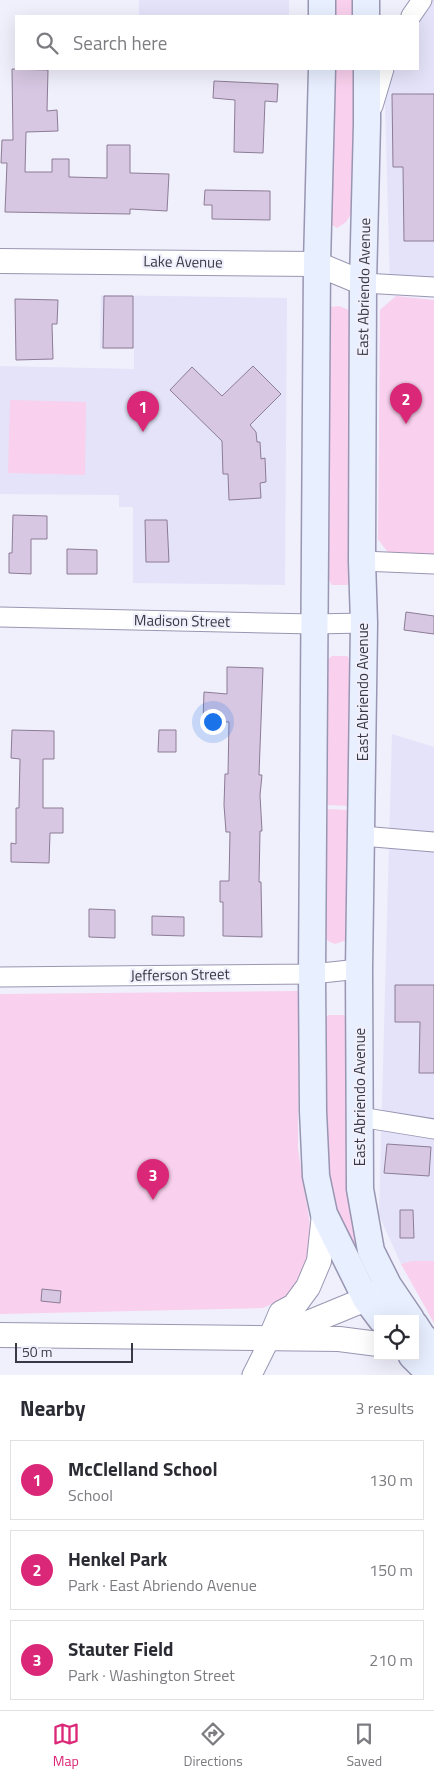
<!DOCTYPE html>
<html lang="en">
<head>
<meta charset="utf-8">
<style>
	body { margin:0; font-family:"Titillium Web",sans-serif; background:#f7f7f7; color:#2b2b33 }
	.controls { position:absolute; right:15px; bottom:15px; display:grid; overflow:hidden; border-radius:0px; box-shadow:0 5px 20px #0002 }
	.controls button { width:45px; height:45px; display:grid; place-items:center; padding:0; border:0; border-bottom:1px solid #e1e1e2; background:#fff; color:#2b2b33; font:25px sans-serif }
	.scale { position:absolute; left:15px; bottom:12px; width:118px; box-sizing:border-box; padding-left:5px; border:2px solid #393844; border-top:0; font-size:14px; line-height:18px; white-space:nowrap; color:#393844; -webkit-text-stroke:4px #f0effc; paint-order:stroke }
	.you { position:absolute; left:212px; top:721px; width:18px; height:18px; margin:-12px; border:4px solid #fff; border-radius:50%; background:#1a73e8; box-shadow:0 0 0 8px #1a73e833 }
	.badge { display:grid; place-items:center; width:32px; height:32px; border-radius:50%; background:#db2777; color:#fff; font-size:16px; font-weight:700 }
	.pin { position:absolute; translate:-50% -41px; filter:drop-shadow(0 1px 2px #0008) }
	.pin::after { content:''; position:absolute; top:26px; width:18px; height:15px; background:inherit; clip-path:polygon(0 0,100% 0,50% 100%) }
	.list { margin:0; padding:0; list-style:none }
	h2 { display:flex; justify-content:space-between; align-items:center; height:65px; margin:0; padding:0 20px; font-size:21px }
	h2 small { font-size:16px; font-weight:400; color:#7c7c81 }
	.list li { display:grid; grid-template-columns:32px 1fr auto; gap:15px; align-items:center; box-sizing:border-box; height:80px; margin:0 10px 10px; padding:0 10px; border:1px solid #e1e1e2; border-radius:0px }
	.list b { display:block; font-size:19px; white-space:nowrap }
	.list p { margin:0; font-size:16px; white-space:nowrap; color:#7c7c81 }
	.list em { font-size:16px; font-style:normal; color:#7c7c81 }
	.icon { flex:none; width:28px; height:28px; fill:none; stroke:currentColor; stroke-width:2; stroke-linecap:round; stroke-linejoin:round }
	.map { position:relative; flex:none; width:434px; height:1375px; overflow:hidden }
	.search { position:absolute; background:#fff; box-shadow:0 5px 20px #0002; left:15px; right:15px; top:15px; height:55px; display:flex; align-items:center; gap:12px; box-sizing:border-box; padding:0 18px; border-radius:0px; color:#7c7c81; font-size:19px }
	.sheet { height:335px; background:#fff }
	nav { display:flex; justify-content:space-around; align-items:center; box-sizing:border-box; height:70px; border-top:1px solid #e1e1e2; background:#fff; font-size:14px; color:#7c7c81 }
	nav a { display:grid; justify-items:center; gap:2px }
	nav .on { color:#db2777 }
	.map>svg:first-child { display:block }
	.built { fill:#e4e3f9 }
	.green { fill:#f9d0ed }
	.building { fill:#d7c7e2; stroke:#8c7c95 }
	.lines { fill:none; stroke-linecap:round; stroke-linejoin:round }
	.minor-casing { stroke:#9896b2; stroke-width:21 }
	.tertiary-casing { stroke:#9896b2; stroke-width:26 }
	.secondary-casing { stroke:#9896b2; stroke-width:29 }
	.minor { stroke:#fff; stroke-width:19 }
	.tertiary { stroke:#fff; stroke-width:24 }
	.secondary { stroke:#e8efff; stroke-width:26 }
	.labels { text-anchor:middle; stroke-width:4.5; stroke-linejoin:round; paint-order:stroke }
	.street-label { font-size:15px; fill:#393844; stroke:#f0effc }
</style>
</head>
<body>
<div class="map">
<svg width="434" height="1375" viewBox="0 0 434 1375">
	<rect width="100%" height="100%" fill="#f0effc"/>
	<g class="built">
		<rect x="139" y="0" width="150" height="16"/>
		<path d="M 422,0 L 434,0 L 434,287 L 390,284 L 384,69 L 418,69 L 418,16 Z"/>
		<path d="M 101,295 L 287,298 L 285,585 L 133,583 L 133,507 L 119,507 L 119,495 L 0,494 L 0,366 L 134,369 L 134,349 L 100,349 Z"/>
		<path d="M 392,734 L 434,747 L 434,1261 L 411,1261 L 401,1264 L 379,1215 Z"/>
	</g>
	<g class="green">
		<path d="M 331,0 L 357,0 L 356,16 L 331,16 Z"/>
		<path d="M 330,69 L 356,69 L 353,211 L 346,222 L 337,228 L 331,224 Z"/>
		<path d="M 396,296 L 434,300 L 434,554 L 389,554 L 378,539 L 380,310 Z"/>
		<path d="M 339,306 L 349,310 L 353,313 L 350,583 L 347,585 L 332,585 L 327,577 L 329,311 L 330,307 Z"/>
		<path d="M 10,400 L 86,402 L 85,475 L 8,473 Z"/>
		<path d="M 332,656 L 347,656 L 350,659 L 351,806 L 326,805 L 327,660 Z"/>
		<path d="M 327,809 L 350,810 L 347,940 L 335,944 L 328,941 L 326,938 Z"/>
		<path d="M 298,991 L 298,1149 L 314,1250 L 292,1295 L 263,1308 L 0,1314 L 0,994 Z"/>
		<path d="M 329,1015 L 343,1015 L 347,1017 L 348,1182 C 348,1190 348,1198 349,1206 C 351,1220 362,1252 359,1262 L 339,1220 L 327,1168 L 324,1018 Z"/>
		<path d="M 411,1261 L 434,1261 L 434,1323 L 401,1264 Z"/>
	</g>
	<g class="building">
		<path d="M 12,69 L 48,70 L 47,111 L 57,110 L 58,131 L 26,132 L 25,172 L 52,172 L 52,159 L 69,159 L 69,177 L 107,178 L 107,145 L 130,145 L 130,173 L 169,174 L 167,211 L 130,209 L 130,214 L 5,212 L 7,163 L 1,163 L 2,140 L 13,140 Z"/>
		<path d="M 214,81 L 278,84 L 277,102 L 265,101 L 263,153 L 234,152 L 235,100 L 213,98 Z"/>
		<path d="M 392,94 L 434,94 L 434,241 L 404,241 L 403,167 L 393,167 Z"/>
		<path d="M 205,190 L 270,191 L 270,220 L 212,219 L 212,205 L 204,205 Z"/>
		<path d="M 104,296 L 133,296 L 133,348 L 103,348 Z"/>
		<path d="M 15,299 L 58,300 L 57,324 L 52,324 L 53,359 L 16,360 Z"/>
		<path d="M 253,366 L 281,394 L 250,425 L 256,432 L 257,442 L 260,442 L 261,459 L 265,458 L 266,482 L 260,483 L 261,498 L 229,500 L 228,474 L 223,474 L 222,441 L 170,390 L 192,367 L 222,396 Z"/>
		<path d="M 13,515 L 47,516 L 47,539 L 31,539 L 31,574 L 9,573 L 9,553 L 12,553 Z"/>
		<path d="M 145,520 L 167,520 L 169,562 L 146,562 Z"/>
		<path d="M 67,549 L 97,550 L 97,574 L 67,574 Z"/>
		<path d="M 406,612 L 434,616 L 434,634 L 404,630 Z"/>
		<path d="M 227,667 L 263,668 L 259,775 L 262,775 L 260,795 L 262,831 L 260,831 L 259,882 L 261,882 L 262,937 L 223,936 L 223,902 L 220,902 L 220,881 L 229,881 L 230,832 L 226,832 L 224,805 L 225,774 L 228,774 L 229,722 L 203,721 L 204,692 L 227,694 Z"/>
		<path d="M 12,730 L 54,731 L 54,759 L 43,759 L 43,808 L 63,808 L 63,833 L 50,833 L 49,863 L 11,862 L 11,843 L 16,844 L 16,808 L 19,808 L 20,759 L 11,758 Z"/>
		<path d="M 159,730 L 176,730 L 176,752 L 158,752 Z"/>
		<path d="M 89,909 L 115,910 L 115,938 L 89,937 Z"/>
		<path d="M 152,916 L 184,917 L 184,936 L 152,935 Z"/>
		<path d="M 395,985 L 434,985 L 434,1073 L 419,1073 L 420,1022 L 395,1022 Z"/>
		<path d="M 387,1144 L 431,1147 L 429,1176 L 384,1173 Z"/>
		<path d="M 400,1210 L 413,1210 L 414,1238 L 400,1238 Z"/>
		<path d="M 42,1289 L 61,1291 L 60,1303 L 41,1301 Z"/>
	</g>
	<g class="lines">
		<g class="minor-casing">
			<g id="minor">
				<path d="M 411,16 L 422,0"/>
				<path d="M 373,106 L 384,69"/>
				<path d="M 363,283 L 434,287"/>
				<path d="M 362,561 L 434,564"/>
				<path d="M 0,617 L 314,624 L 364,623"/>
				<path d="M 362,836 L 434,842"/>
				<path d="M 0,977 L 312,974 L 359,969"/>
				<path d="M 360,1117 L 434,1129"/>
				<path d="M 252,1375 L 270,1339"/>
			</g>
		</g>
		<g class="tertiary-casing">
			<g id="tertiary">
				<path d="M 0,261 L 317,264 L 363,283"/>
				<path d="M 281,1334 L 366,1299 L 383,1289"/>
				<path d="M 0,1335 L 339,1339 L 378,1344"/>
				<path d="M 270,1339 L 281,1313 L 294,1306 L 308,1287 L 319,1261 L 324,1214"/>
			</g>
		</g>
		<g class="secondary-casing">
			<g id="secondary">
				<path d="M 366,0 L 366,16"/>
				<path d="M 322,16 L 322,0"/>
				<path d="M 322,69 L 317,264 L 312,974 L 313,1111 L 316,1176 L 324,1214 L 366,1299 L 381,1319"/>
				<path d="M 367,69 L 367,124 L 363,283 L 362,561 L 364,623 L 359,969 L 360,1189 L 371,1251 L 388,1285 L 411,1319"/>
				<path d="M 415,1325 L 422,1336 L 434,1347"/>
				<path d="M 412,1356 L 431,1375"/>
			</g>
		</g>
		<use href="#minor" class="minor"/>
		<use href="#tertiary" class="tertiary"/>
		<use href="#secondary" class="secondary"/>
	</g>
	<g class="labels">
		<g class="street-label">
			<text transform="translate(183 262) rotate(1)" y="5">Lake Avenue</text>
			<text transform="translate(364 287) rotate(-89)" y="5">East Abriendo Avenue</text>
			<text transform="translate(182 621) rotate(1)" y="5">Madison Street</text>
			<text transform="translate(363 692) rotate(-90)" y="5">East Abriendo Avenue</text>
			<text transform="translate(180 975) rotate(-1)" y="5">Jefferson Street</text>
			<text transform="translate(360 1097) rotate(-90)" y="5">East Abriendo Avenue</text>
		</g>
	</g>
</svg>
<div class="controls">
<button><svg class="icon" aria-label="locate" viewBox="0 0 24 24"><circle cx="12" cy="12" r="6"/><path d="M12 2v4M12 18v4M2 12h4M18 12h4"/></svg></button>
</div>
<div class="scale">50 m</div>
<div class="you"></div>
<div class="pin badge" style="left:143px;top:432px">1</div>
<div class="pin badge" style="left:406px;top:424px">2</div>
<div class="pin badge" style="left:153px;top:1200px">3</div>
<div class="search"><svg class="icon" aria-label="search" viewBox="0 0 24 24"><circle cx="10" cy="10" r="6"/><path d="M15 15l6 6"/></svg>Search here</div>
</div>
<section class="sheet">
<h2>Nearby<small>3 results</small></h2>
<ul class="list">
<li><span class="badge">1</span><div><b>McClelland School</b><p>School</p></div><em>130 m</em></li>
<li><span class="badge">2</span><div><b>Henkel Park</b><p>Park · East Abriendo Avenue</p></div><em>150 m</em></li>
<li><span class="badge">3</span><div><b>Stauter Field</b><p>Park · Washington Street</p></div><em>210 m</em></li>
</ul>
</section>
<nav>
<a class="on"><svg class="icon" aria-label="map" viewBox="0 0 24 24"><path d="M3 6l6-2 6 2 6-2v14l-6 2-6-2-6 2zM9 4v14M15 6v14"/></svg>Map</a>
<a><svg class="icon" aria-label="directions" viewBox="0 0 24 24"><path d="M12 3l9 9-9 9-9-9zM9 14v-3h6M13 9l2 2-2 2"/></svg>Directions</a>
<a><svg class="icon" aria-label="saved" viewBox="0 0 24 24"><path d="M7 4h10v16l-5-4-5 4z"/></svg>Saved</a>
</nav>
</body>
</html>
